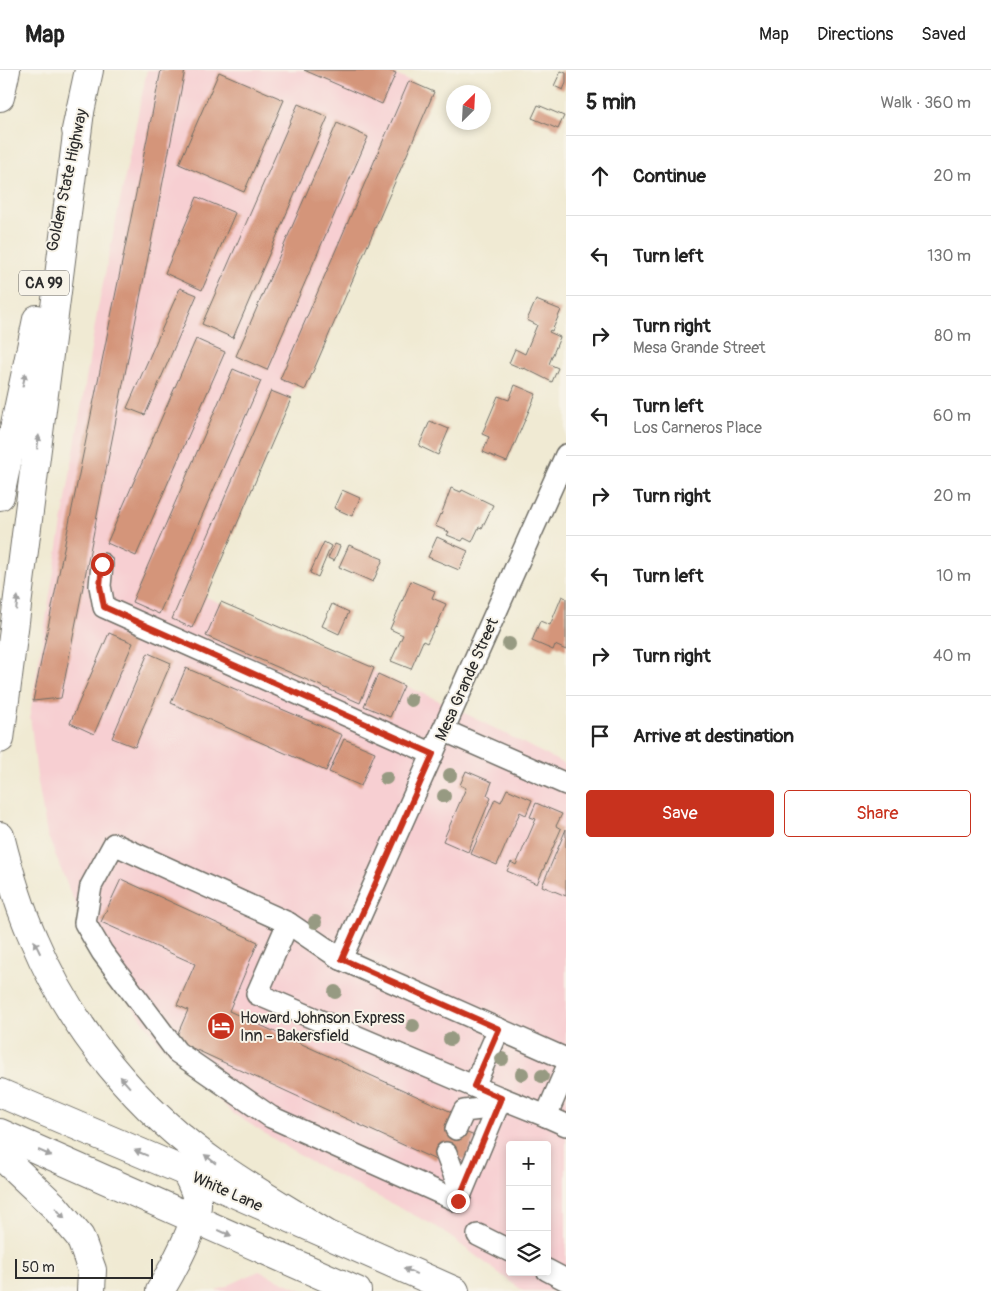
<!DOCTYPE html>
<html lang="en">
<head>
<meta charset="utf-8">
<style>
	body { margin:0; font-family:Pangolin,sans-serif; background:#f2f2f2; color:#222 }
	.controls { position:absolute; right:15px; bottom:15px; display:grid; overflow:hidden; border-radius:5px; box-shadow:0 2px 8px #0003 }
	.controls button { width:45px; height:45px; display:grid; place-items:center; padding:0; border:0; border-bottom:1px solid #e0e0e0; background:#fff; color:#222; font:25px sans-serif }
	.compass { position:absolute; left:446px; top:15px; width:45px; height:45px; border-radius:50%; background:#fff; box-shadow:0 2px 8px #0003; rotate:24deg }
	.scale { position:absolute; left:15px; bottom:12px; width:138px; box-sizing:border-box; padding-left:5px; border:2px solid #2b2b2b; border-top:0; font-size:14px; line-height:18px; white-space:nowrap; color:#2b2b2b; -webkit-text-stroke:4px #f7f3e8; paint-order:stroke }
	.stop { position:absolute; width:15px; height:15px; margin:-11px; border:4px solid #c8321e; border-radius:50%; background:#fff }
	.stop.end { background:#c8321e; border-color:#fff; box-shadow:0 1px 5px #0008 }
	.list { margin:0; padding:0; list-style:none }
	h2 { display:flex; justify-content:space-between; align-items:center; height:65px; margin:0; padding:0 20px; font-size:21px }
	h2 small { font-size:16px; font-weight:400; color:#767676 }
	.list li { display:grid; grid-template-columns:32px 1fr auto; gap:15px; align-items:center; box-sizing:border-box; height:80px; padding:0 20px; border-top:1px solid #e0e0e0 }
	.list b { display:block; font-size:19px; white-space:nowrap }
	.list p { margin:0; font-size:16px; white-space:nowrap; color:#767676 }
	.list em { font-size:16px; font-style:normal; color:#767676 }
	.actions { display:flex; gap:10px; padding:15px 20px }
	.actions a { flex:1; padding:11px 0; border:1px solid #c8321e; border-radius:5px; text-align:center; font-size:18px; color:#c8321e }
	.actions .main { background:#c8321e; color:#fff }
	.icon { flex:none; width:28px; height:28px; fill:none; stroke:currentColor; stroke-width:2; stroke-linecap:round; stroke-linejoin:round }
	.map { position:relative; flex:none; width:566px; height:1221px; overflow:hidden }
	header { display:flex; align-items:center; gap:30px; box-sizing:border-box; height:70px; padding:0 25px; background:#fff; border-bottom:1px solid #e0e0e0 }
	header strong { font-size:24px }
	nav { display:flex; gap:28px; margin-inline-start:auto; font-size:18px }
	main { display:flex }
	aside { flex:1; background:#fff }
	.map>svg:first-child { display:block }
	.built { fill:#f7cfd2; fill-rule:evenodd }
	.building { fill:#d4957a }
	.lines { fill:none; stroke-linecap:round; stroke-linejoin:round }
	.minor-casing { stroke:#706e66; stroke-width:24 }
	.major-casing { stroke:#706e66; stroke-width:30 }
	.highway-casing { stroke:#706e66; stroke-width:30 }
	.minor { stroke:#fff; stroke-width:21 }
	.major { stroke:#fff; stroke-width:28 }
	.highway { stroke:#fff; stroke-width:28 }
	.tree { fill:#979a82 }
	.oneway { fill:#a0a0a0 }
	.route { stroke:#c8321e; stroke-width:6 }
	.labels { text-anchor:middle; stroke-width:4; stroke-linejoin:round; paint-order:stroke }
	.shield { fill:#f7f3e8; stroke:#686764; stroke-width:1 }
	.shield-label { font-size:15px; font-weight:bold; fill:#2b2b2b }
	.street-label { font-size:16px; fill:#2b2b2b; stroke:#f7f3e8 }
	.poi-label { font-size:16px; fill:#2b2b2b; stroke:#f7f3e8; text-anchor:start }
</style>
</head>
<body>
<header>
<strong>Map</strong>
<nav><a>Map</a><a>Directions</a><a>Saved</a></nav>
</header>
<main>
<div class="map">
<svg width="566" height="1221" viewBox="0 0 566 1221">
	<rect width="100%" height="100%" fill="#f7f3e8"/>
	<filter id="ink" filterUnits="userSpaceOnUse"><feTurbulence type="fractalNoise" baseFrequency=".02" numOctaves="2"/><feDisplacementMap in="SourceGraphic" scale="10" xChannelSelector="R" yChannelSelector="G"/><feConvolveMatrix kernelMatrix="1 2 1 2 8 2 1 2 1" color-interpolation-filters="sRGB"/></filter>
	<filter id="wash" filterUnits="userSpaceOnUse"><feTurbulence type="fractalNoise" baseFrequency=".0096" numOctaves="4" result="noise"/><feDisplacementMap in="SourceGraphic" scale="20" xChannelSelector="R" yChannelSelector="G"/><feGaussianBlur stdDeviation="1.12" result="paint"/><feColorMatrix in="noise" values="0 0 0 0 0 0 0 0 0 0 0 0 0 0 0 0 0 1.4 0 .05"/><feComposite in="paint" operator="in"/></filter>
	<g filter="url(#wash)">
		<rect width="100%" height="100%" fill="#f0ead3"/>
		<g class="built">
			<path d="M 147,0 L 385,0 L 427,19 L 202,525 L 451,636 L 566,695 L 566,1221 L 523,1221 L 437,1157 L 307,1090 L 234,1044 L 159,973 L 109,904 L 70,822 L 47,764 L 37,707 L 30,645 L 97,243 ZM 510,1075 L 547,1075 L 547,1202 L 510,1202 Z"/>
			<path d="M 259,1201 L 304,1221 L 216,1221 Z"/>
		</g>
		<g id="blocks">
			<g class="building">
				<path d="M 161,0 L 185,0 L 61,628 L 33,631 Z"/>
				<path d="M 304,0 L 388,0 L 396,3 L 382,34 Z"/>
				<path d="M 561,1 L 566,3 L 566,13 L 563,20 L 554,16 Z"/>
				<path d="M 219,2 L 284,30 L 244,122 L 179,94 Z"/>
				<path d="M 409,11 L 434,22 L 305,320 L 280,309 Z"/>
				<path d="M 298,34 L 328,47 L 233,268 L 202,254 Z"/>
				<path d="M 538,35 L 564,46 L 558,59 L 532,48 Z"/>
				<path d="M 337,53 L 368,67 L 267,300 L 236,286 Z"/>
				<path d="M 197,127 L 235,143 L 202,220 L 165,203 Z"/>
				<path d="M 180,218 L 197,225 L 145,345 L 127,338 Z"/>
				<path d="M 536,230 L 561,240 L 552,261 L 550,260 L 549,262 L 560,267 L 549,294 L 558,298 L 552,312 L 524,298 L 523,299 L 509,293 L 515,279 L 525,284 L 537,255 L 527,250 Z"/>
				<path d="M 196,269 L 225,282 L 136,486 L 107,473 Z"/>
				<path d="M 233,299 L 261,311 L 159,544 L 132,532 Z"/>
				<path d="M 515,315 L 536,324 L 507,392 L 483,382 L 489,367 L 482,364 L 498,326 L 509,330 Z"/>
				<path d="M 271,321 L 291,329 L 192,558 L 172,549 Z"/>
				<path d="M 430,351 L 449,359 L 438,385 L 419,376 Z"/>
				<path d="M 451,418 L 461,422 L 462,420 L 493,435 L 482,458 L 479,457 L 472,472 L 464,468 L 462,471 L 447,465 L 449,462 L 435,456 L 440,444 L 441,445 Z"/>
				<path d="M 342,420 L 360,428 L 352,446 L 334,438 Z"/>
				<path d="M 437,467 L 468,481 L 459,500 L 428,487 Z"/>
				<path d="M 324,472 L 331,476 L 318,507 L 310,503 Z"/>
				<path d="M 335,474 L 340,476 L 334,491 L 328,488 Z"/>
				<path d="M 349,475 L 383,489 L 373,512 L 339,497 Z"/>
				<path d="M 411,511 L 435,521 L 432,528 L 446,534 L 436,558 L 435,557 L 427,573 L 423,571 L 411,599 L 391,591 L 403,565 L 390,559 Z"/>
				<path d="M 562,526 L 566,528 L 566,580 L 555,575 L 553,580 L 532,571 L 540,551 L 550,555 Z"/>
				<path d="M 221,532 L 374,598 L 360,633 L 206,566 Z"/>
				<path d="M 332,534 L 349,542 L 339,564 L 322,556 Z"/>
				<path d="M 109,563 L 133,573 L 94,664 L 70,653 Z"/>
				<path d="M 148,583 L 171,593 L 135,677 L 112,668 Z"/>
				<path d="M 186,598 L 342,665 L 326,701 L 171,633 Z"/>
				<path d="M 378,604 L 404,616 L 390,647 L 364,636 Z"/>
				<path d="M 344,669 L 375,682 L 361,716 L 329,702 Z"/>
				<path d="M 466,701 L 492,712 L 487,725 L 491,728 L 468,782 L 443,771 L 466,718 L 460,715 Z"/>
				<path d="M 507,719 L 532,730 L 526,745 L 520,742 L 497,795 L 471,784 L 495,729 L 501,732 Z"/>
				<path d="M 536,733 L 562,744 L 556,756 L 561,759 L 537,814 L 507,801 L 511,792 L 516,795 L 536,749 L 530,747 Z"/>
				<path d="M 566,759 L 566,826 L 542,816 Z"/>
				<path d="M 121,809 L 258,872 L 229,941 L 456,1044 L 451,1057 L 475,1066 L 465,1090 L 440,1080 L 436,1090 L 175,970 L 188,940 L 177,935 L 195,894 L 101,852 Z"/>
			</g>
		</g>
	</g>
	<g filter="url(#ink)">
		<use href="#blocks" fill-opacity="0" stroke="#706e66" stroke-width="1"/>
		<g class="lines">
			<g class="minor-casing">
				<g id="minor">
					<path d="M 102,494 L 100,516 L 104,537 L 433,684"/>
					<path d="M 443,660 L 566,714"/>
					<path d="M 114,774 L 288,853 L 257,924 L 501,1028 L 458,1131 L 271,1047 L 177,982 L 102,882 L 85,853 L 91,816 Z"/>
					<path d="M 288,853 L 341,889 L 566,989"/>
					<path d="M 341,889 L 566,385"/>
					<path d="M 474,1016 L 499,959"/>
					<path d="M 501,1028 L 546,1046 L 566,1000"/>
					<path d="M 546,1046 L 566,1055"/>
					<path d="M 456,1059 L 464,1041 L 497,1037"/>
					<path d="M 446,1083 L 461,1123"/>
					<path d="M 478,1165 L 510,1181"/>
					<path d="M 547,1200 L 566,1210"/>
				</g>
			</g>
			<g class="major-casing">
				<g id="major">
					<path d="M 0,1023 L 186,1102 L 455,1221"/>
					<path d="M 0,1063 L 357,1221"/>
				</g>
			</g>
			<g class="highway-casing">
				<g id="highway">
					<path d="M 0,27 L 6,0"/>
					<path d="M 76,60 L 89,0"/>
					<path d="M 0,426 L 37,249"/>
					<path d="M 0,669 L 80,41"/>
					<path d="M 0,766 C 9,802 19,837 34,870 C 72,960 139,1041 219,1096 C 253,1120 290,1141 325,1163"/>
					<path d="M 0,1085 L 54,1136 L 80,1167 L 92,1200 L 91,1221"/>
					<path d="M 160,1221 C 171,1203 199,1152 197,1131 C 196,1121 191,1112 186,1102"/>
				</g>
			</g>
			<use href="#minor" class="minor"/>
			<use href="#major" class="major"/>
			<use href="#highway" class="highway"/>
		</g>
		<g class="tree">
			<circle cx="509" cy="574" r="7"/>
			<circle cx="411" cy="630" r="7"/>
			<circle cx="450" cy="705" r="7"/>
			<circle cx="386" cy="708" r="7"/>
			<circle cx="444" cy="726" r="7"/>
			<circle cx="315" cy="852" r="7"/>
			<circle cx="335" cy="922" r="7"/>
			<circle cx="413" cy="956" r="7"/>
			<circle cx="450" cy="969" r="7"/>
			<circle cx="502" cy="989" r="7"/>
			<circle cx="522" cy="1004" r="7"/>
			<circle cx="542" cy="1006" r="7"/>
		</g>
		<defs><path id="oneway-solid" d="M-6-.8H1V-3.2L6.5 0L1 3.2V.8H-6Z" transform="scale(1.25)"/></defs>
		<g class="oneway">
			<use href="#oneway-solid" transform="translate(24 310) rotate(-78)"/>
			<use href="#oneway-solid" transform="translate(38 372) rotate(-83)"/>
			<use href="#oneway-solid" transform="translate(17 533) rotate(-83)"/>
			<use href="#oneway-solid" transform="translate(37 877) rotate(-116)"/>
			<use href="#oneway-solid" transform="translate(125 1012) rotate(-131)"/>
			<use href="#oneway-solid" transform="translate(45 1083) rotate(24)"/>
			<use href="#oneway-solid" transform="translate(141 1083) rotate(-157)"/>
			<use href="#oneway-solid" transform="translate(210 1089) rotate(-142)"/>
			<use href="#oneway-solid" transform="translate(60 1143) rotate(49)"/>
			<use href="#oneway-solid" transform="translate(225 1163) rotate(24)"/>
			<use href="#oneway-solid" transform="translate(410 1201) rotate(-156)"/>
		</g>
	</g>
	<g class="lines" filter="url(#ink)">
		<path class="route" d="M 102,494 L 100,516 L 104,537 L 433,684 L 342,889 L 499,959 L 474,1016 L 501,1028 L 458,1131"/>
	</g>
	<defs>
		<g id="hotel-disc" transform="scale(1.4375)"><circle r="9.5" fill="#c8321e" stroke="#f7f3e8"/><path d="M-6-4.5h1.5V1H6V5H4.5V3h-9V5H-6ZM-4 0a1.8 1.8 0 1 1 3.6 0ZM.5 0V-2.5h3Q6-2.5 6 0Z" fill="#fff"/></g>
	</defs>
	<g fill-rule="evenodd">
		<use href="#hotel-disc" x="221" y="956"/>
	</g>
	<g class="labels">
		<rect class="shield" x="19" y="200.5" width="50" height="25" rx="4"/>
		<g class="shield-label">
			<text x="44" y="218">CA 99</text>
		</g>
		<g class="street-label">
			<text transform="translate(66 110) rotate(-78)" y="6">Golden State Highway</text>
			<text transform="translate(466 609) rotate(-66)" y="6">Mesa Grande Street</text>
			<text transform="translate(228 1121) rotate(24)" y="6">White Lane</text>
		</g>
		<g class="poi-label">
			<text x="240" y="953">Howard Johnson Express<tspan x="240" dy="18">Inn - Bakersfield</tspan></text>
		</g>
	</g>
</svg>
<div class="controls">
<button>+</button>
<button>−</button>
<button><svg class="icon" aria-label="layers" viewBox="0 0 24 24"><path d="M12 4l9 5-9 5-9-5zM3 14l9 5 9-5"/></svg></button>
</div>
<svg class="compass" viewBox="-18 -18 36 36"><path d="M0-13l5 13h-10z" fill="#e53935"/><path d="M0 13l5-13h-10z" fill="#767676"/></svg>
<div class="scale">50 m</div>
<div class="stop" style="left:102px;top:494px"></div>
<div class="stop end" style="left:458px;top:1131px"></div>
</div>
<aside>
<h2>5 min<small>Walk · 360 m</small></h2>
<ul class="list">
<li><svg class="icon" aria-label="ahead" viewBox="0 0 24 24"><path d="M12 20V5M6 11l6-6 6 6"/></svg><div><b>Continue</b></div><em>20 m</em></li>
<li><svg class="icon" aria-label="left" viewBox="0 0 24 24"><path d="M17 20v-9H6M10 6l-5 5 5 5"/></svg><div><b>Turn left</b></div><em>130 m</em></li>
<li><svg class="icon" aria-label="right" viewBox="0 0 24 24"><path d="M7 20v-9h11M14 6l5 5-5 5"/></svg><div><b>Turn right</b><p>Mesa Grande Street</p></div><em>80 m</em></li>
<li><svg class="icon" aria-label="left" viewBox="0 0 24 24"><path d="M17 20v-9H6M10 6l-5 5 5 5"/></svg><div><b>Turn left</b><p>Los Carneros Place</p></div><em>60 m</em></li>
<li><svg class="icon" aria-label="right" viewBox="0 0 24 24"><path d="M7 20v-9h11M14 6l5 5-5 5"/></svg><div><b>Turn right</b></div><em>20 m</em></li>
<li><svg class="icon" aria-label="left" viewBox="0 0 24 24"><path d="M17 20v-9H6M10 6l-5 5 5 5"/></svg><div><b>Turn left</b></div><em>10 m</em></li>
<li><svg class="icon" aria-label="right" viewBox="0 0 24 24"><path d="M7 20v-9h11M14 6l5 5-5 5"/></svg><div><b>Turn right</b></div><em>40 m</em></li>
<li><svg class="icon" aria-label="arrive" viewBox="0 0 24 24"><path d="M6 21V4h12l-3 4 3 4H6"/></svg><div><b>Arrive at destination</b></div></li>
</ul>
<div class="actions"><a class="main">Save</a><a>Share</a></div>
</aside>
</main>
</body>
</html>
